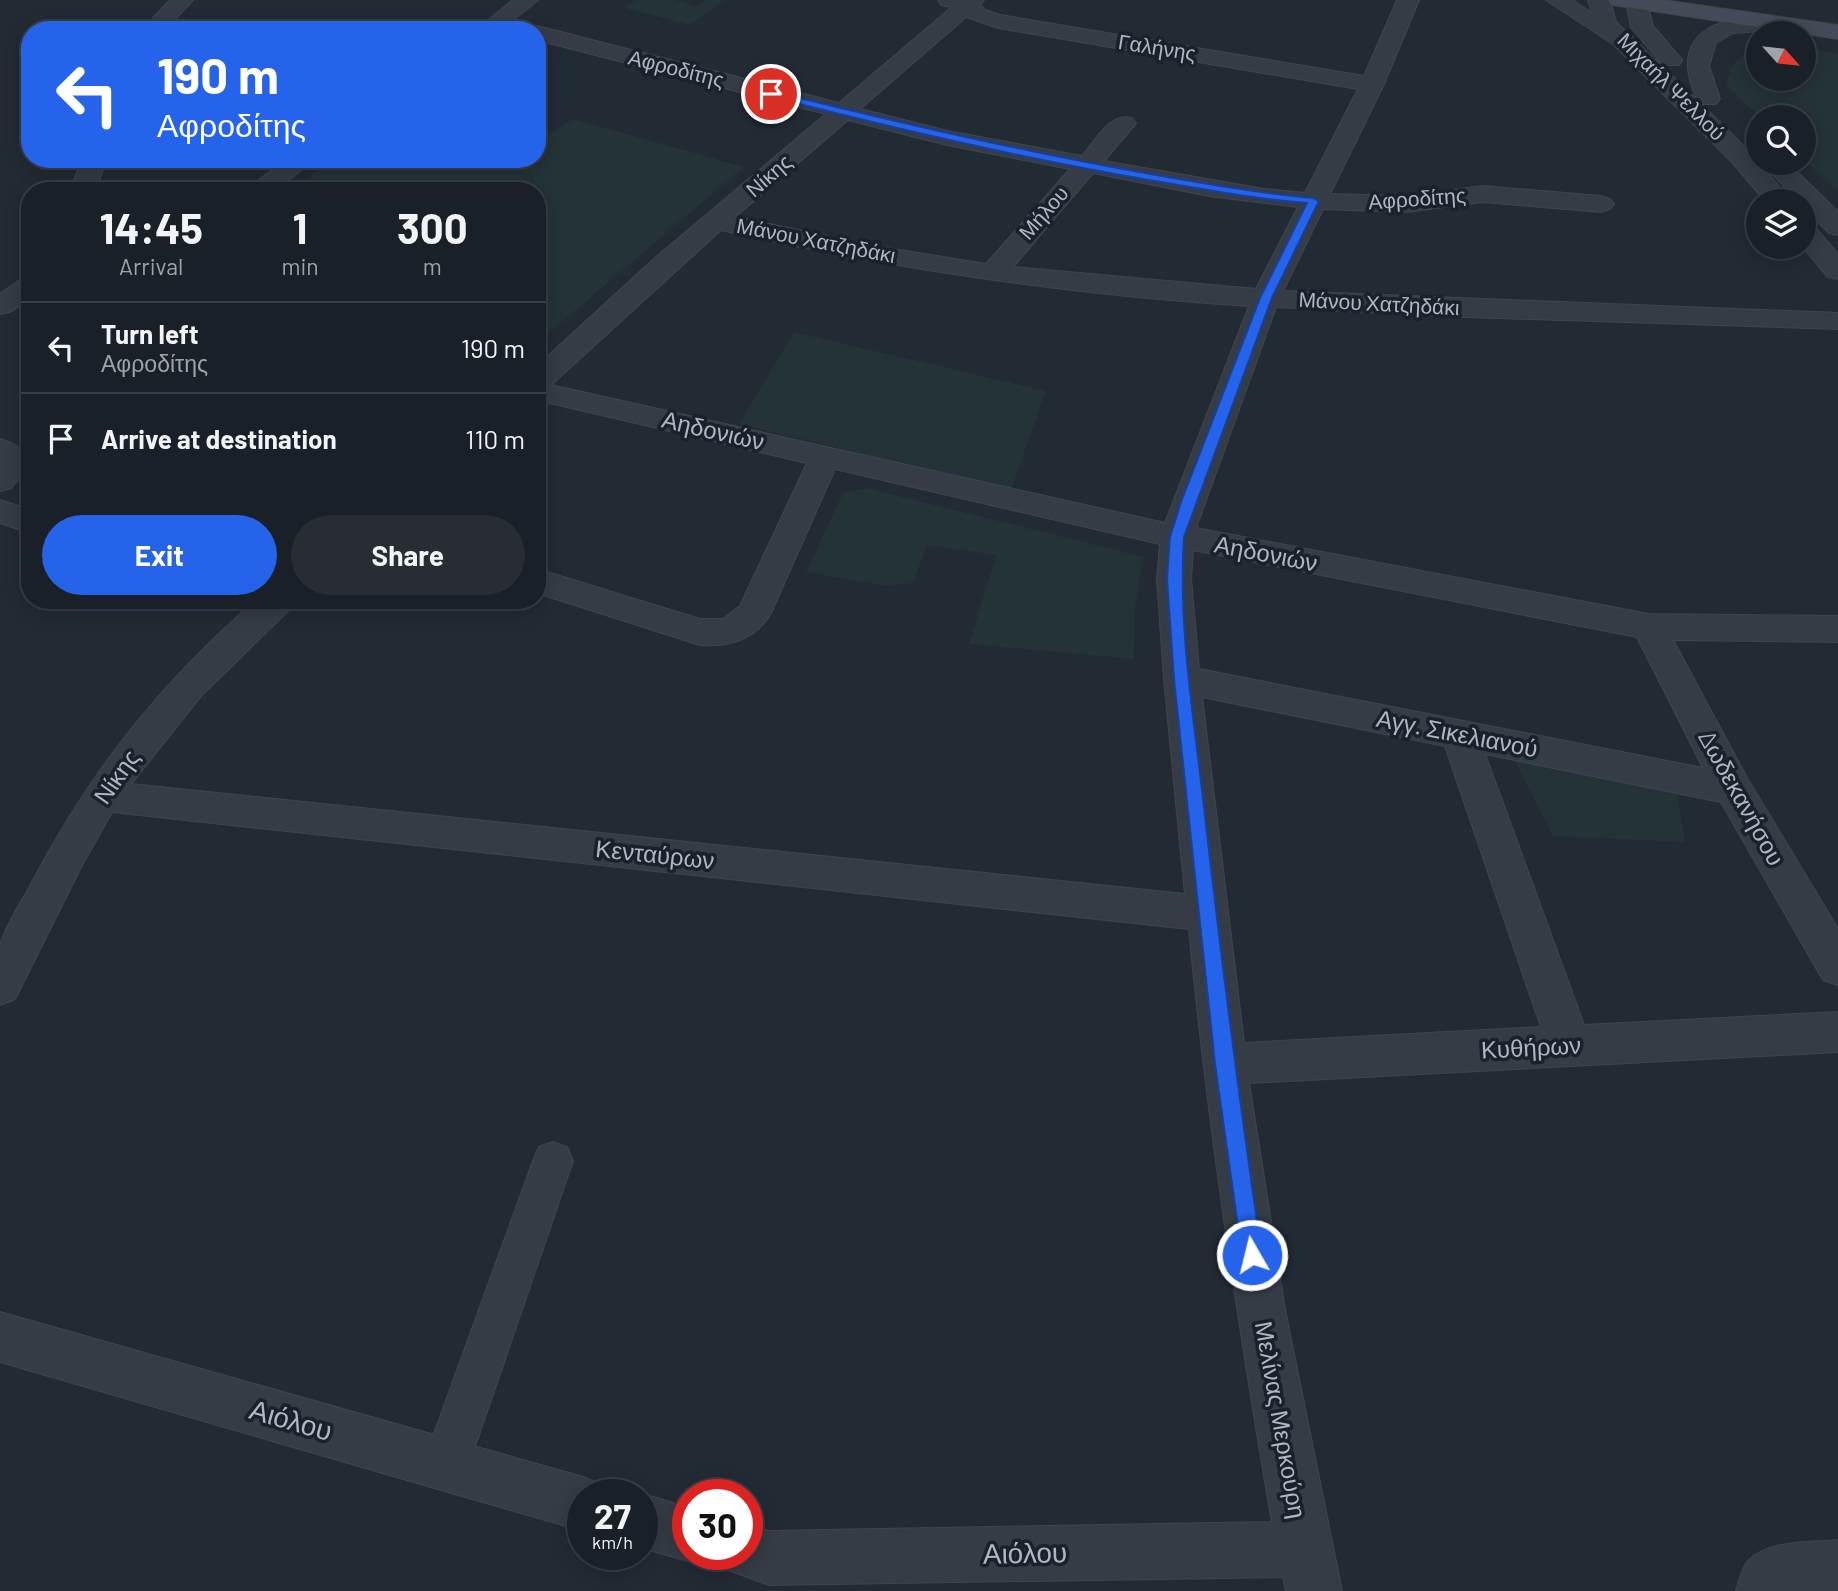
<!DOCTYPE html>
<meta charset="utf-8">
<style>
body{margin:0;font-family:Barlow,sans-serif;background:#272d33;color:#f1f3f6;height:100vh;display:flex;flex-direction:column;font-size:26px;white-space:nowrap}
*{box-sizing:border-box;margin:0}
p{font-size:23px;color:#9fa3a7}
.icon{flex:none;width:38px;height:38px;fill:none;stroke:currentColor;stroke-width:2;stroke-linecap:round;stroke-linejoin:round}
.map{position:relative;flex:1;overflow:hidden}
.side{position:absolute;left:21px;top:182px;width:525px;height:427px;display:flex;flex-direction:column;background:#1a2027;border-radius:28px;box-shadow:0 4px 18px #0003,0 0 0 2px #383e44}
.side>*{flex:none}
.top-card{position:absolute;left:21px;top:21px;width:525px;height:147px;border-radius:28px;box-shadow:0 4px 18px #0003,0 0 0 2px #383e44;background:#2563eb;color:#fff;overflow:hidden}
.needle{width:46px;rotate:117deg}
.buttons{position:absolute;left:1746px;top:21px;display:grid;gap:14px}
.buttons a{display:grid;place-items:center;width:70px;height:70px;border-radius:50%;background:#1a2027;box-shadow:0 4px 18px #0003,0 0 0 2px #383e44;font-size:35px}
.speed{position:absolute;left:567px;top:1479px;display:flex;gap:14px;font-size:35px;font-weight:700;text-align:center}
.speed>*{display:grid;place-content:center;width:91px;height:91px;border-radius:50%;background:#1a2027;box-shadow:0 4px 18px #0003,0 0 0 2px #383e44;line-height:1}
.speed small{font-size:18px;font-weight:400}
.speed .limit{border:10px solid #d22;background:#fff;color:#111}
.pin{position:absolute;display:grid;place-items:center;width:60px;height:60px;color:#fff;margin:-30px;border:4px solid #fff;border-radius:50%;box-shadow:0 2px 7px #0007}
.me{position:absolute;width:77px;margin:-38px;rotate:352deg;stroke-linejoin:round;filter:drop-shadow(0 0 5px #0008)}
.turn{display:flex;align-items:center;gap:24px;height:147px;padding:0 21px;font-size:32px}
.turn .icon{width:91px;height:91px;stroke-width:2.5}
.turn b{display:block;font-size:49px;line-height:60px}
.eta{display:flex;justify-content:space-evenly;align-items:center;height:119px;text-align:center}
.eta b{font-size:42px;font-weight:700;line-height:49px}
.action{display:flex;gap:14px;margin-top:auto;padding:14px 21px}
.action a{flex:1;height:80px;border-radius:42px;background:#2563eb;color:#fff;font-size:28px;font-weight:700;line-height:80px;text-align:center}
.action a+a{background:#272d33;color:#f1f3f6}
ul{padding:0;list-style:none}
li{display:flex;align-items:center;gap:21px;height:91px;padding:0 21px;border-top:2px solid #383e44}
li div{flex:1}
li b{display:block;font-size:26px}
li em{font-style:normal}
.map>svg:first-child{display:block}
.green{fill:#243336}
.lines{fill:none;stroke-linecap:round;stroke-linejoin:round}
.service-casing{stroke:#3e454f;stroke-width:2}
.minor-casing{stroke:#3e454f;stroke-width:2}
.tertiary-casing{stroke:#3e454f;stroke-width:2}
.secondary-casing{stroke:#3e454f;stroke-width:2}
.service{fill:#353c45;fill-rule:evenodd}
.minor{fill:#353c45;fill-rule:evenodd}
.tertiary{fill:#353c45;fill-rule:evenodd}
.secondary{fill:#434b58;fill-rule:evenodd}
.route{fill:#2563eb;stroke:#184099;stroke-width:2}
.labels{text-anchor:middle;stroke-width:7;stroke-linejoin:round;paint-order:stroke}
.far-street-label{font-size:21px;fill:#afb6c2;stroke:#1a212a}
.street-label{font-size:24px;fill:#afb6c2;stroke:#1a212a}
.near-street-label{font-size:28px;fill:#afb6c2;stroke:#1a212a}
</style>
<div class="map">
<svg width="1838" height="1591" viewBox="0 0 1838 1591">
<rect width="100%" height="100%" fill="#222a34"/>
<!-- green -->
<path class="green" d="M636,0H675L697,6L706,0H724L690,25L625,8Z
M1804,47L1838,54V192L1804,161V117H1759L1727,86C1728,65 1738,55 1759,49V79H1804Z
M573,119L744,167L537,343V191H289L336,159H537V143Z
M794,332L1046,391L1011,490L739,424Z
M866,488L1143,557L1135,608L1134,659L969,644L996,555L927,545L913,583L888,586L806,572L843,493Z
M1510,751L1676,786L1685,842L1553,836Z"/>
<g class="lines">
<defs>
<path id="service" d="M553,1142L567,1147L573,1161L469,1464L462,1480L446,1487L430,1480L423,1464L533,1161L539,1147Z"/>
<path id="minor" d="M170,0H193L165,30H142Z
M513,0H538L501,30H476Z
M938,0H984L980,5L985,10L1000,15L1364,76L1397,0H1419L1384,84L1330,194L1405,196L1483,186L1601,196L1610,199L1614,204L1610,209L1601,212L1483,202L1405,212L1323,209L1283,291L1838,313V329L1436,316L1276,307L1196,528L1649,614L1838,616V642L1673,640L1747,778L1838,929V985L1823,980L1721,802L1485,754L1584,1025L1838,1012V1052L1249,1083L1285,1310L1342,1591H1286L1283,1577L769,1585L728,1570L721,1554H747V1524L769,1531L1272,1522C1238,1325 1208,1128 1189,929L112,812L81,867L15,999L0,1005C0,986 0,964 0,946C3,929 23,900 31,884C91,770 159,685 256,600H295L290,609L202,695L131,784L1185,894L1164,679L1157,579L1160,544L835,469L771,613C756,639 729,647 700,645L537,593V569L700,619H723L740,606L807,463L537,400V366L655,258L826,114L537,40V30H528L537,26L839,103L952,7L941,5ZM966,17L998,28L1358,89L1305,193L1264,189L1104,161L1136,123L1132,118C1110,112 1095,141 1082,156L948,131L860,109ZM848,120L947,145L1070,169L986,264L875,246L735,217ZM1093,173L1209,196L1298,207L1256,289L1013,267ZM721,230C895,269 1071,295 1249,306L1165,523L551,385ZM1193,550L1637,637L1703,768L1199,669L1191,579ZM1202,697L1445,746L1541,1027L1244,1043Z
M82,159H106L96,191H70Z
M287,159H316L274,191H244Z
M30,278V299L10,312L0,314V294L20,280Z
M0,439C15,443 27,450 29,466L11,488L0,491Z
M0,500L30,510V533L0,523Z
M0,1312L583,1477L602,1485L606,1494H583V1531L0,1362Z
M641,1494H642L688,1507V1554H705L688,1561L642,1548Z
M1838,1540V1591H1736C1739,1582 1742,1567 1748,1561C1770,1539 1811,1543 1838,1540Z"/>
<path id="tertiary" d="M1546,0H1572L1592,13L1588,0H1610L1616,22L1698,101C1673,50 1696,21 1750,18C1763,17 1776,16 1789,19L1792,24L1789,29L1733,33L1716,43L1709,66L1720,99L1716,104H1701L1750,152L1791,201H1765L1732,162L1613,44Z
M1628,0H1646L1653,26L1682,60L1679,65H1663L1631,27L1626,3Z
M1762,163H1788L1838,212V235L1829,233L1804,208V201H1798Z
M1804,223L1813,225L1838,254V279L1828,277L1803,247Z"/>
<path id="secondary" d="M1608,0H1663L1838,25V39L1619,6L1611,5Z"/>
</defs>
<!-- service casing -->
<use href="#service" class="service-casing"/>
<!-- minor casing -->
<use href="#minor" class="minor-casing"/>
<!-- tertiary casing -->
<use href="#tertiary" class="tertiary-casing"/>
<!-- secondary casing -->
<use href="#secondary" class="secondary-casing"/>
<!-- service -->
<use href="#service" class="service"/>
<!-- minor -->
<use href="#minor" class="minor"/>
<!-- tertiary -->
<use href="#tertiary" class="tertiary"/>
<!-- secondary -->
<use href="#secondary" class="secondary"/>
</g>
<!-- route -->
<path class="route" d="M771,91C896,122 1019,151 1145,173C1201,183 1257,193 1313,198L1319,201L1272,298L1184,537C1178,627 1194,718 1204,807C1221,957 1240,1106 1262,1255L1259,1262L1252,1265L1245,1262L1242,1255L1215,1064L1174,679L1167,579L1170,537L1181,502L1260,298L1307,203C1252,199 1198,188 1143,179C1016,157 892,128 768,96L766,94Z"/>
<g class="labels">
<!-- far-street labels -->
<g class="far-street-label">
<text transform="translate(1157 48) rotate(9)" y="7">Γαλήνης</text>
<text transform="translate(676 69) rotate(14)" y="7">Αφροδίτης</text>
<text transform="translate(1671 87) rotate(45)" y="7">Μιχαήλ Ψελλού</text>
<text transform="translate(769 176) rotate(-41)" y="7">Νίκης</text>
<text transform="translate(1417 199) rotate(-4)" y="7">Αφροδίτης</text>
<text transform="translate(1044 213) rotate(-49)" y="7">Μήλου</text>
<text transform="translate(816 241) rotate(11)" y="7">Μάνου Χατζηδάκι</text>
<text transform="translate(1379 304) rotate(3)" y="7">Μάνου Χατζηδάκι</text>
</g>
<!-- street labels -->
<g class="street-label">
<text transform="translate(713 431) rotate(13)" y="8">Αηδονιών</text>
<text transform="translate(1266 554) rotate(11)" y="8">Αηδονιών</text>
<text transform="translate(1457 734) rotate(11)" y="8">Αγγ. Σικελιανού</text>
<text transform="translate(117 777) rotate(-55)" y="8">Νίκης</text>
<text transform="translate(1741 798) rotate(61)" y="8">Δωδεκανήσου</text>
<text transform="translate(655 855) rotate(6)" y="8">Κενταύρων</text>
<text transform="translate(1531 1048) rotate(-3)" y="8">Κυθήρων</text>
<text transform="translate(1280 1420) rotate(80)" y="8">Μελίνας Μερκούρη</text>
</g>
<!-- near-street labels -->
<g class="near-street-label">
<text transform="translate(291 1420) rotate(16)" y="10">Αιόλου</text>
<text transform="translate(1025 1553) rotate(-1)" y="10">Αιόλου</text>
</g>
</g>
</svg>
<div class="buttons">
<a><svg class="needle" viewBox="-14 -14 28 28"><path d="M0-13l5 13h-10z" fill="#e53935"/><path d="M0 13l5-13h-10z" fill="#9fa3a7"/></svg></a>
<a><svg class="icon" aria-label="search" viewBox="0 0 24 24"><circle cx="10" cy="10" r="6"/><path d="M15 15l6 6"/></svg></a>
<a><svg class="icon" aria-label="layers" viewBox="0 0 24 24"><path d="M12 4l9 5-9 5-9-5zM3 14l9 5 9-5"/></svg></a>
</div>
<div class="speed"><div>27<small>km/h</small></div><div class="limit">30</div></div>
<div class="pin" style="left:771px;top:94px;background:#d93025"><svg class="icon" aria-label="arrive" viewBox="0 0 24 24"><path d="M6 21V4h12l-3 4 3 4H6"/></svg></div>
<svg class="me" style="left:1252px;top:1255px" viewBox="-20 -20 40 40"><circle r="17" fill="#2563eb" stroke="#fff" stroke-width="3"/><path d="M0-11L8 9 0 5-8 9z" fill="#fff"/></svg>
<div class="top-card">
<div class="turn"><svg class="icon" aria-label="left" viewBox="0 0 24 24"><path d="M17 20v-9H6M10 6l-5 5 5 5"/></svg><div><b>190 m</b>Αφροδίτης</div></div>
</div>
<section class="side">
<div class="eta">
<div><b>14:45</b><p>Arrival</p></div>
<div><b>1</b><p>min</p></div>
<div><b>300</b><p>m</p></div>
</div>
<ul>
<li><svg class="icon" aria-label="left" viewBox="0 0 24 24"><path d="M17 20v-9H6M10 6l-5 5 5 5"/></svg><div><b>Turn left</b><p>Αφροδίτης</p></div><em>190 m</em></li>
<li><svg class="icon" aria-label="arrive" viewBox="0 0 24 24"><path d="M6 21V4h12l-3 4 3 4H6"/></svg><div><b>Arrive at destination</b></div><em>110 m</em></li>
</ul>
<div class="action"><a>Exit</a><a>Share</a></div>
</section>
</div>
